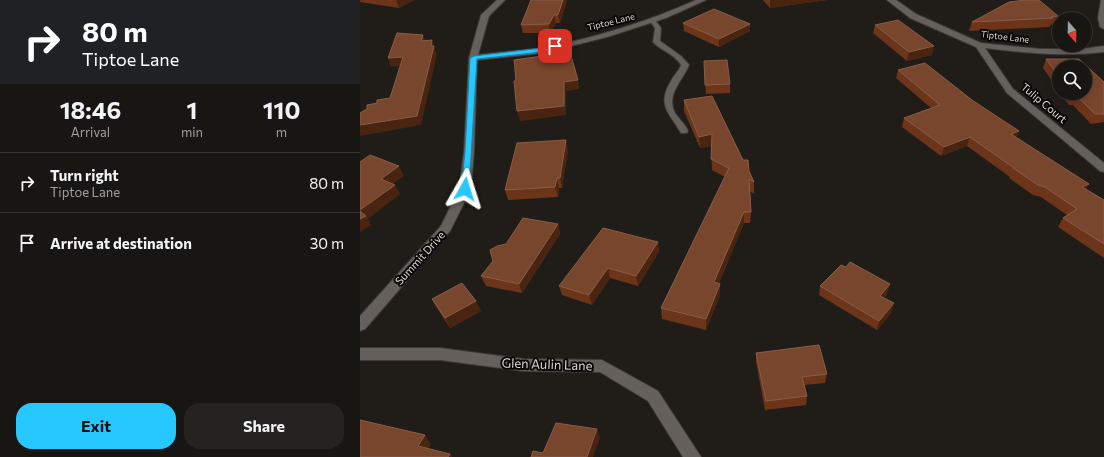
<!DOCTYPE html>
<style>
body{margin:0;font-family:Commissioner,sans-serif;background:#252320;color:#f1f3f6;height:100vh;display:flex;flex-direction:column;font-size:15px;white-space:nowrap}
*{box-sizing:border-box;margin:0}
p{font-size:13px;color:#9f9f9f}
.icon{flex:none;width:22px;height:22px;fill:none;stroke:currentColor;stroke-width:2;stroke-linecap:round;stroke-linejoin:round}
.map{position:relative;flex:1;overflow:hidden}
.drawer{display:flex;flex-direction:column;background:#181612;width:360px}
.drawer>*{flex:none}
.top-card{background:#202124;color:#fff;overflow:hidden}
.needle{width:26px;rotate:160deg}
.fabs{position:absolute;left:692px;top:12px;display:grid;gap:8px}
.fabs a{display:grid;place-items:center;width:40px;height:40px;border-radius:50%;background:#181612;box-shadow:0 2px 10px #0003,0 0 0 1px #363532;font-size:20px}
.pin{position:absolute;display:grid;place-items:center;width:34px;height:34px;color:#fff;margin:-17px;border-radius:8px;box-shadow:0 2px 6px #0006}
.me{position:absolute;width:44px;margin:-22px;rotate:6deg;stroke-linejoin:round;filter:drop-shadow(0 0 3px #0008)}
.turn{display:flex;align-items:center;gap:14px;height:84px;padding:0 16px;font-size:18px}
.turn .icon{width:52px;height:52px;stroke-width:2.5}
.turn b{display:block;font-size:28px;line-height:34px}
.eta{display:flex;justify-content:space-evenly;align-items:center;height:68px;text-align:center}
.eta b{font-size:24px;font-weight:700;line-height:28px}
.cta{display:flex;gap:8px;margin-top:auto;padding:8px 16px}
.cta a{flex:1;height:46px;border-radius:16px;background:#27c8ff;color:#111;font-size:16px;font-weight:700;line-height:46px;text-align:center}
.cta a+a{background:#252320;color:#f1f3f6}
ul{padding:0;list-style:none}
li{display:flex;align-items:center;gap:12px;height:60px;padding:0 16px;border-top:1px solid #363532}
li div{flex:1}
li b{display:block;font-size:15px}
li em{font-style:normal}
main{display:flex;flex:1;min-height:0}
.map>svg:first-child{display:block}
.lines{fill:none;stroke-linecap:round;stroke-linejoin:round}
.lane-casing{stroke:#3c3936;stroke-width:2}
.street-casing{stroke:#3c3936;stroke-width:2}
.lane{fill:#65605b;fill-rule:evenodd}
.street{fill:#65605b;fill-rule:evenodd}
.wall{fill:#6c3419}
.shaded-wall{fill:#492410}
.building{fill:#78462d;stroke:#885d48}
.route{fill:#27c8ff;stroke:#1982a6}
.labels{text-anchor:middle;stroke-width:4;stroke-linejoin:round;paint-order:stroke}
.far-street-label{font-size:9px;fill:#dbd8d5;stroke:#090706}
.street-label{font-size:11px;fill:#dbd8d5;stroke:#090706}
.near-street-label{font-size:13px;fill:#dbd8d5;stroke:#090706}
</style>
<main>
<section class="drawer">
<div class="top-card">
<div class="turn"><svg class="icon" aria-label="right" viewBox="0 0 24 24"><path d="M7 20v-9h11M14 6l5 5-5 5"/></svg><div><b>80 m</b>Tiptoe Lane</div></div>
</div>
<div class="eta">
<div><b>18:46</b><p>Arrival</p></div>
<div><b>1</b><p>min</p></div>
<div><b>110</b><p>m</p></div>
</div>
<ul>
<li><svg class="icon" aria-label="right" viewBox="0 0 24 24"><path d="M7 20v-9h11M14 6l5 5-5 5"/></svg><div><b>Turn right</b><p>Tiptoe Lane</p></div><em>80 m</em></li>
<li><svg class="icon" aria-label="arrive" viewBox="0 0 24 24"><path d="M6 21V4h12l-3 4 3 4H6"/></svg><div><b>Arrive at destination</b></div><em>30 m</em></li>
</ul>
<div class="cta"><a>Exit</a><a>Share</a></div>
</section>
<div class="map">
<svg width="744" height="457" viewBox="0 0 744 457">
<rect width="100%" height="100%" fill="#201d18"/>
<g class="lines">
<defs>
<path id="lane" d="M293,19L295,20L301,28L300,41L321,56L329,65C323,80 307,93 314,111C317,118 325,123 328,131L327,133H321C310,113 296,106 311,81C314,75 319,71 321,65C315,54 301,51 293,42L295,28L290,21Z"/>
<path id="street" d="M137,0H145L129,16L118,55C139,52 161,51 182,48C234,38 287,22 336,0H346L306,18L247,37L183,53L117,60L114,152L111,189L90,231L5,329L0,331V316L81,226L99,189L104,152L109,58L121,15Z
M527,0H536L556,14L621,43L680,49H721L744,46V52C704,57 665,53 625,48L653,89L744,163V172L740,171L647,93L616,47L550,18Z
M741,0H744V29L740,27L738,18Z
M0,348H80L164,359L242,360L298,391L341,457H323L288,401L240,372L164,371L80,360H0Z"/>
</defs>
<!-- lane casing -->
<use href="#lane" class="lane-casing"/>
<!-- street casing -->
<use href="#street" class="street-casing"/>
<!-- lane -->
<use href="#lane" class="lane"/>
<!-- street -->
<use href="#street" class="street"/>
</g>
<!-- wall -->
<path class="wall" d="M0,0H54L39,8L0,2Z
M171,0H207L200,23H196L190,33H163L161,25Z
M403,0H467L410,8Z
M698,16L694,24L690,25V27L609,31L612,22Z
M323,23L390,24V31L359,47L324,31Z
M515,25L572,55L547,61L513,33Z
M686,59L744,82V122L731,124L713,105H709L700,93H725L699,67V91L683,68Z
M344,70L370,84V93L346,94Z
M538,70L656,137L726,189L744,200V258L698,227L703,218L707,215L681,197L673,195L649,178L650,177L607,146L581,156L542,127L544,118L571,108L536,78Z
M324,100L389,171L394,182V194L390,191L391,212L390,223H384L359,283L360,284V295L346,330L302,319L301,308L365,177L352,170L351,146L340,148L324,111Z
M208,150L202,188H199L198,197L148,200L145,190Z
M198,224L200,234L162,293L126,286L121,276L146,244Z
M298,242L299,252L278,286L250,278L232,305L202,295L199,286Z
M460,286L527,294L524,298L531,313L517,330L459,295Z
M72,299L121,311L90,328L77,308Z
M396,353L467,374L465,383L444,385L447,396L446,405L405,410L396,362Z"/>
<!-- shaded-wall -->
<path class="shaded-wall" d="M36,0H54L39,8Z
M203,0H207L200,23L198,15Z
M410,0H467L410,8Z
M194,15L196,23L190,33L189,24Z
M390,24V31L359,47V39Z
M63,35L66,43L61,41Z
M72,40L77,54L61,125L0,136V125L57,116Z
M574,46L572,55L547,61L549,52Z
M43,57L46,65L31,67L28,58Z
M218,80L219,89L206,91V115L160,121L157,111L204,82Z
M659,131L655,140L651,134Z
M352,134V146L340,148L339,137Z
M610,137L607,146L581,156L584,147Z
M206,140L208,150L202,188L200,178Z
M39,166L44,176L26,189L21,179Z
M197,178L199,188L198,197L195,187Z
M729,184L724,194L722,187Z
M35,185L40,194L8,219L11,225L0,232V210Z
M384,212V223L354,294V282Z
M198,224L200,234L162,293L159,284Z
M298,242L299,252L278,286L276,276Z
M248,268L250,278L232,305L229,295Z
M360,284V295L346,330V319Z
M530,284L527,294L518,305L520,296Z
M116,301L121,311L90,328L85,318Z
M534,303L531,313L517,330L519,321Z
M237,429L240,438L233,457H227Z
M65,435L71,444L65,455L58,446Z
M90,454L92,457H88Z"/>
<!-- building -->
<path class="building" d="M171,0H203L198,15H194L189,24L161,25Z
M666,0H679L698,16L691,17L693,18L612,22L649,2Z
M354,9L390,24L359,39L323,23Z
M538,20L574,46L549,52L515,25Z
M37,33L63,35L61,41L72,40L71,46H74L57,116L0,125V113L7,109V105L17,103V100L30,98L43,57L28,58Z
M210,52L218,80L204,82V106L157,111L154,81L156,80L154,60Z
M686,59H719L744,82V114H735L717,96H713L711,93H725V67H699V77Z
M367,60L370,84L345,85L344,61Z
M565,63L612,100L659,131L651,134L729,184L722,187L744,200V244L703,218L717,209L685,187L678,185L653,168H654L610,137L584,147L544,118L580,105L538,70Z
M352,96L383,160H388L389,171L394,182L389,179L391,212H384L354,282L360,284L346,319L301,308L369,168L351,159L352,134L339,137L324,100Z
M206,140L200,178H197L195,187L145,190L157,143Z
M10,155L39,166L21,179L35,185L0,210V162Z
M0,211L6,216L0,219Z
M163,218L198,224L159,284L121,276L133,261L130,250L137,246L146,244Z
M243,228L298,242L276,276L248,268L229,295L199,286Z
M490,262L530,284L520,296L534,303L519,321L460,286L481,265L486,267Z
M102,283L116,301L85,318L72,299Z
M459,345L467,374L442,377L447,396L406,401L396,353Z
M0,420L65,435L58,446L90,454L88,457H0Z
M196,423L237,429L227,457H171L173,451L183,453Z"/>
<!-- route -->
<path class="route" d="M195,45H198V48L182,52L117,59L109,189L108,191H102L101,189L105,152L110,58L114,56L182,48Z"/>
<g class="labels">
<!-- far-street labels -->
<g class="far-street-label">
<text transform="translate(251 22) rotate(-14)" y="3">Tiptoe Lane</text>
<text transform="translate(645 37) rotate(7)" y="3">Tiptoe Lane</text>
</g>
<!-- street labels -->
<g class="street-label">
<text transform="translate(684 103) rotate(40)" y="4">Tulip Court</text>
<text transform="translate(60 258) rotate(-48)" y="4">Summit Drive</text>
</g>
<!-- near-street labels -->
<g class="near-street-label">
<text transform="translate(187 364) rotate(2)" y="5">Glen Aulin Lane</text>
</g>
</g>
</svg>
<div class="fabs">
<a><svg class="needle" viewBox="-14 -14 28 28"><path d="M0-13l5 13h-10z" fill="#e53935"/><path d="M0 13l5-13h-10z" fill="#9f9f9f"/></svg></a>
<a><svg class="icon" aria-label="search" viewBox="0 0 24 24"><circle cx="10" cy="10" r="6"/><path d="M15 15l6 6"/></svg></a>
</div>
<div class="pin" style="left:195px;top:46px;background:#d93025"><svg class="icon" aria-label="arrive" viewBox="0 0 24 24"><path d="M6 21V4h12l-3 4 3 4H6"/></svg></div>
<svg class="me" style="left:105px;top:189px" viewBox="-20 -20 40 40"><path d="M0-17L14 15 0 8-14 15z" fill="#27c8ff" stroke="#fff" stroke-width="4"/></svg>
</div>
</main>
